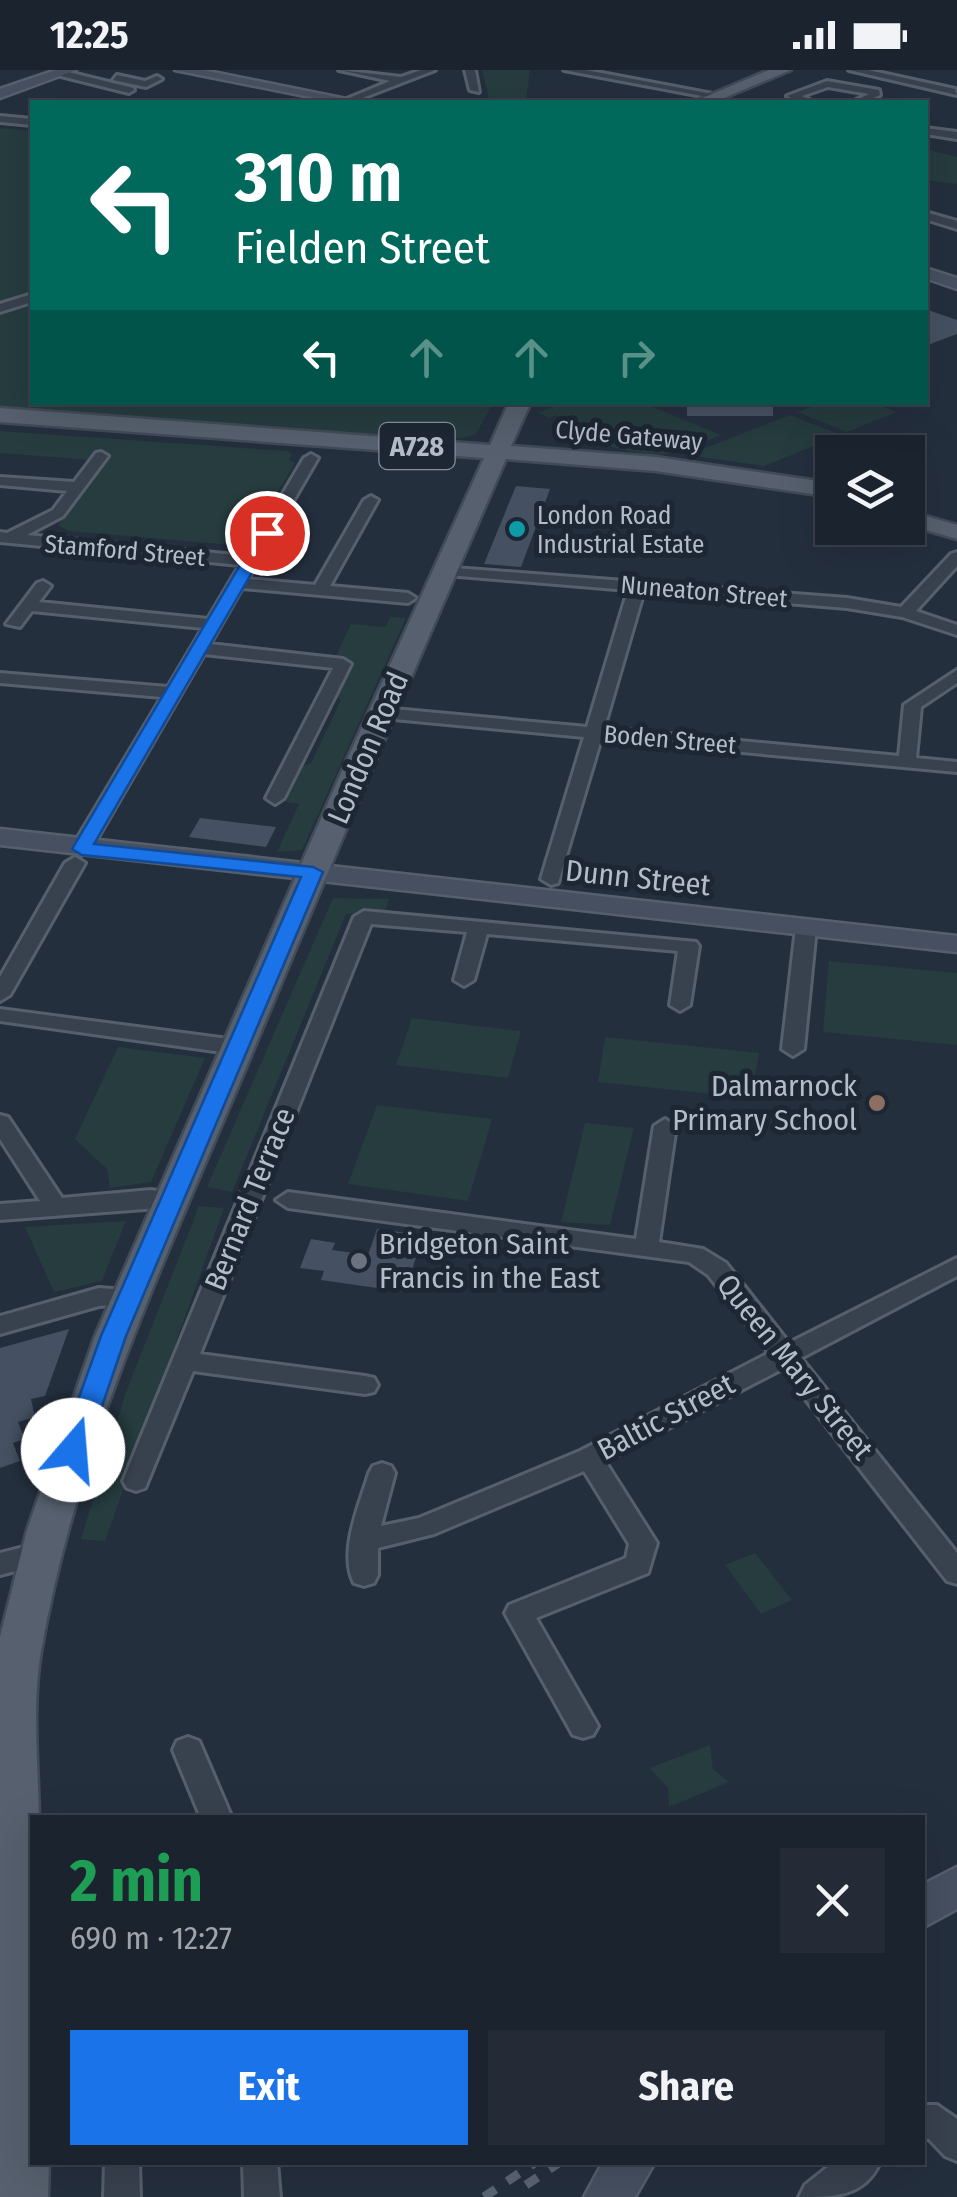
<!DOCTYPE html>
<meta charset="utf-8">
<style>
body{margin:0;font-family:"Fira Sans Condensed",sans-serif;background:#242b36;color:#f1f3f6;height:100vh;display:flex;flex-direction:column;font-size:38px;white-space:nowrap}
*{box-sizing:border-box;margin:0}
p{font-size:32px;color:#a0a4aa}
.icon{flex:none;width:55px;height:55px;fill:none;stroke:currentColor;stroke-width:2;stroke-linecap:round;stroke-linejoin:round}
.map{position:relative;flex:1;overflow:hidden}
.sheet{position:absolute;left:30px;top:1745px;width:895px;height:350px;display:flex;flex-direction:column;background:#1b232e;border-radius:0px;box-shadow:0 10px 40px #0002,0 0 0 2px #39404a}
.sheet>*{flex:none}
.guide{position:absolute;left:30px;top:30px;width:898px;height:305px;border-radius:0px;box-shadow:0 10px 40px #0002,0 0 0 2px #39404a;background:#00695c;color:#fff;overflow:hidden}
.controls{position:absolute;left:815px;top:365px;display:grid;gap:20px}
.controls a{display:grid;place-items:center;width:110px;height:110px;border-radius:0px;background:#1b232e;box-shadow:0 10px 40px #0002,0 0 0 2px #39404a;font-size:50px}
.pin{position:absolute;display:grid;place-items:center;width:85px;height:85px;color:#fff;margin:-42px;border:5px solid #fff;border-radius:50%;box-shadow:0 2px 10px #0007}
.me{position:absolute;width:110px;margin:-55px;rotate:18deg;stroke-linejoin:round;filter:drop-shadow(0 0 8px #0008)}
.turn{display:flex;align-items:center;gap:35px;height:210px;padding:0 40px;font-size:45px}
.turn .icon{width:130px;height:130px;stroke-width:2.5}
.turn b{display:block;font-size:70px;line-height:85px}
.lanes{display:flex;align-items:center;height:95px;padding:0 40px;background:#0003;justify-content:center;gap:50px;direction:ltr}
.lanes .off{opacity:.35}
.round{display:grid;place-items:center;flex:none;width:105px;height:105px;border-radius:0px;background:#242b36}
.overview{display:flex;align-items:center;justify-content:space-between;height:170px;padding:0 40px}
h1{font-size:60px;font-weight:700;line-height:75px;color:#1e9e55}
.primary-button{display:flex;gap:20px;margin-top:auto;padding:20px 40px}
.primary-button a{flex:1;height:115px;border-radius:0px;background:#1a73e8;color:#fff;font-size:40px;font-weight:700;line-height:115px;text-align:center}
.primary-button a+a{background:#242b36;color:#f1f3f6}
.status{display:flex;justify-content:space-between;align-items:center;height:70px;padding:0 50px;background:#1b232e;direction:ltr}
.status svg{height:28px;fill:currentColor}
.map>svg:first-child{display:block}
.green{fill:#263c3f}
.building{fill:#455162}
.lines{fill:none;stroke-linecap:round;stroke-linejoin:round}
.street-casing{stroke:#565f6c;stroke-width:6}
.secondary-casing{stroke:#565f6c;stroke-width:5}
.primary-casing{stroke:#414a57;stroke-width:5}
.street{fill:#38414e;fill-rule:evenodd}
.secondary{fill:#465061;fill-rule:evenodd}
.primary{fill:#56606e;fill-rule:evenodd}
.rail{stroke:#5a6575;stroke-width:9;stroke-dasharray:14 14;stroke-linecap:butt}
.route{fill:#1a73e8;stroke:#114b97;stroke-width:2.5}
.culture-dot{fill:#0f9aa8;stroke:#1d2633;stroke-width:4}
.education-dot{fill:#8d6e63;stroke:#1d2633;stroke-width:4}
.worship-dot{fill:#6b7280;stroke:#1d2633;stroke-width:4}
.labels{text-anchor:middle;stroke-width:10;stroke-linejoin:round;paint-order:stroke}
.far-street-label{font-size:25px;fill:#b4bcc9;stroke:#1d2633}
.far-poi-label{font-size:25px;fill:#b4bcc9;stroke:#1d2633;text-anchor:start}
.shield{fill:#1d2633;stroke:#878f9c;stroke-width:2.5}
.shield-label{font-size:28px;font-weight:bold;fill:#b4bcc9}
.street-label{font-size:30px;fill:#b4bcc9;stroke:#1d2633}
.poi-label{font-size:30px;fill:#b4bcc9;stroke:#1d2633;text-anchor:end}
</style>
<div class="status"><b>12:25</b><svg viewBox="0 0 49 12"><path d="M0 12V9h3v3zM5 12V6h3v6zM10 12V3h3v9zM15 12V0h3v12zM26 1h20v11H26zM47 4h2v5h-2z"/></svg></div>
<div class="map">
<svg width="957" height="2127" viewBox="0 0 957 2127">
<rect width="100%" height="100%" fill="#242f3e"/>
<!-- green -->
<path class="green" d="M482,0H530L526,32H490Z
M0,58L32,61V332L493,333L476,364L463,368L362,366L0,338Z
M925,79L957,87V114L925,110Z
M551,333H643L721,365C706,371 692,378 677,382C641,392 583,368 557,356L563,353L556,345L549,348L538,343L552,337Z
M872,333L897,342L847,362L797,342L822,333Z
M790,345L841,365L764,396L687,385Z
M0,361L288,381L292,384L289,390L295,393L245,476L68,461L58,455L111,386L96,385L92,390L0,383Z
M390,547L406,548L302,780L277,782L299,734L286,732L303,696L311,693L341,630L337,626L351,596L336,586L351,554L386,557Z
M333,828L389,829L385,842L346,844L232,1122L207,1117Z
M829,891L957,903V975L823,962Z
M412,948L521,961L508,1008L396,995Z
M605,967L759,983L751,1028L598,1012Z
M118,977L205,988L151,1112L110,1118L107,1099L75,1069Z
M377,1035L492,1049L468,1131L348,1114Z
M585,1053L634,1058L610,1155L561,1152Z
M199,1136L224,1138L105,1471L81,1469L126,1322Z
M126,1151L102,1211L54,1222L25,1157Z
M755,1483L792,1530L761,1544L725,1495Z
M710,1675L713,1699L729,1712L669,1737L668,1718L650,1698Z"/>
<!-- building -->
<path class="building" d="M925,239L957,250V264L925,276Z
M687,332H773V346H687Z
M516,416L550,419L521,497L484,494Z
M200,748L276,757L266,777L189,767Z
M377,1159L423,1165L405,1222L321,1210L324,1201L300,1198L311,1169L335,1173L332,1180L368,1185Z
M69,1259L45,1326L31,1329L35,1347L18,1352L25,1369L13,1373L20,1391L0,1398V1278Z"/>
<g class="lines">
<defs>
<path id="street" d="M60,0L133,18L134,20L129,23L57,5Z
M339,0L401,7L421,0H435L352,32L342,31L390,11Z
M465,0H475L479,22L470,20Z
M564,0H586L723,26L718,29Z
M849,0H868L955,19L957,25Z
M117,5L145,11L157,6L162,9L146,17L113,10Z
M827,11L879,20L880,25L865,32H852L869,24L828,17L802,26L813,32H800L787,26Z
M0,46L32,49V55L0,52Z
M925,58L957,62V69L925,64Z
M925,142L957,151V159L925,149Z
M32,224V232L0,242V234Z
M101,382L108,386L63,446L27,465L246,486L304,388L311,384L318,388L248,509L315,515L364,430L371,426L378,430L330,516L408,523L416,528L408,533L242,518L210,574L343,589L351,594L284,728L275,734L266,728L333,598L204,584L91,779L81,785L71,779L162,627L0,613V603L168,617L203,558L32,541L20,557L6,554L37,513L43,511L51,516L39,532L208,549L240,495L0,472V462L7,463L53,440L67,421L0,415V407L74,412L96,383Z
M957,482V496L916,541L957,555V565L902,547L847,538L644,521L604,658L899,686L904,635L957,600V613L921,637L916,688L957,692V702L601,669L558,813L551,815L541,809L584,667L383,648L374,643L383,638L587,657L628,520L447,505L439,500L441,497L847,528L901,537L951,484Z
M75,787L85,793L10,925L0,931V907L65,793Z
M364,841L696,872L699,876L690,935L680,941L670,935L678,881L487,864L474,910L464,916L454,910L467,862L371,854L200,1284L365,1306L374,1308L378,1315L374,1322L365,1324L193,1301L145,1418L136,1421L127,1418L123,1411L354,847Z
M806,852L816,858L804,979L793,986L782,979L796,858Z
M0,939L236,970L247,977L236,984L0,951Z
M0,1045L8,1047L62,1128L151,1120L179,1124L183,1129L171,1137L0,1150V1134L40,1131L0,1069Z
M665,1049L676,1056L659,1172L703,1179L726,1193L789,1273L957,1188V1206L801,1288L957,1483V1514L947,1511L782,1299L605,1391L657,1473L648,1503L536,1548L598,1656L593,1665L583,1668L573,1665L505,1543L509,1535L626,1488L629,1474L584,1401L434,1464L378,1478V1505L374,1513L364,1516L354,1513C338,1482 360,1434 369,1403L373,1396L382,1393L391,1396L395,1403L381,1456L419,1448L580,1381L769,1283L708,1205L689,1192L288,1138L276,1130L288,1122L636,1169L654,1056Z
M99,1218L139,1221L142,1227L139,1233L99,1236L0,1264V1246Z
M44,1472L54,1475L58,1483L54,1491L0,1505V1483Z
M188,1667L199,1671L232,1748H201L173,1680L177,1671Z
M922,2035H937L957,2049V2091L945,2086L929,2069H922Z
M105,2092H139L140,2127H104Z
M243,2092H277L280,2127H244Z
M834,2092H880C865,2127 833,2127 799,2127L805,2115Z"/>
<path id="secondary" d="M56,0H76L0,28V19Z
M175,0H203L361,32H335Z
M925,198L957,208V219L925,208Z
M0,759L957,866V882L0,775Z
M957,1797V1839L922,1858V1815Z
M603,2092H655L635,2127H584Z"/>
<path id="primary" d="M769,0H791L714,32H693Z
M509,332H531L511,376L656,387L832,413V427L656,401L506,389C418,590 332,791 248,993C168,1183 76,1377 41,1582C32,1635 38,1693 39,1748H32V2092H49L48,2127H0V1567L27,1460L95,1266L344,696L484,388L0,352V338L490,375Z
M908,441L957,455V469L908,455Z"/>
</defs>
<!-- street casing -->
<use href="#street" class="street-casing"/>
<!-- secondary casing -->
<use href="#secondary" class="secondary-casing"/>
<!-- primary casing -->
<use href="#primary" class="primary-casing"/>
<!-- street -->
<use href="#street" class="street"/>
<!-- secondary -->
<use href="#secondary" class="secondary"/>
<!-- primary -->
<use href="#primary" class="primary"/>
<!-- rail -->
<path class="rail" d="M526,2115L560,2092
M484,2127L536,2092"/>
</g>
<!-- route -->
<path class="route" d="M267,459L275,463L94,774L313,797L323,802L126,1266L87,1380L83,1387H64L60,1380L101,1266L301,807L82,785L72,779L259,463Z"/>
<!-- markers -->
<circle class="culture-dot" cx="517" cy="459" r="10"/>
<circle class="education-dot" cx="877" cy="1033" r="10"/>
<circle class="worship-dot" cx="359" cy="1191" r="10"/>
<g class="labels">
<!-- far-street labels -->
<g class="far-street-label">
<text transform="translate(629 365) rotate(5)" y="9">Clyde Gateway</text>
<text transform="translate(125 480) rotate(5)" y="9">Stamford Street</text>
<text transform="translate(704 521) rotate(5)" y="9">Nuneaton Street</text>
<text transform="translate(670 669) rotate(5)" y="9">Boden Street</text>
</g>
<!-- far-poi labels -->
<g class="far-poi-label">
<text x="537" y="454">London Road<tspan x="537" dy="29">Industrial Estate</tspan></text>
</g>
<!-- shield labels -->
<rect class="shield" x="379.5" y="353" width="75" height="46" rx="8"/>
<g class="shield-label">
<text x="417" y="386">A728</text>
</g>
<!-- street labels -->
<g class="street-label">
<text transform="translate(368 678) rotate(-67)" y="10">London Road</text>
<text transform="translate(638 808) rotate(6)" y="10">Dunn Street</text>
<text transform="translate(250 1129) rotate(-68)" y="10">Bernard Terrace</text>
<text transform="translate(795 1297) rotate(51)" y="10">Queen Mary Street</text>
<text transform="translate(666 1347) rotate(-28)" y="10">Baltic Street</text>
</g>
<!-- poi labels -->
<g class="poi-label">
<text x="857" y="1026">Dalmarnock<tspan x="857" dy="34">Primary School</tspan></text>
<text x="379" y="1184" text-anchor="start">Bridgeton Saint<tspan x="379" dy="34">Francis in the East</tspan></text>
</g>
</g>
</svg>
<div class="controls">
<a><svg class="icon" aria-label="layers" viewBox="0 0 24 24"><path d="M12 4l9 5-9 5-9-5zM3 14l9 5 9-5"/></svg></a>
</div>
<div class="pin" style="left:267px;top:463px;background:#d93025"><svg class="icon" aria-label="arrive" viewBox="0 0 24 24"><path d="M6 21V4h12l-3 4 3 4H6"/></svg></div>
<svg class="me" style="left:73px;top:1380px" viewBox="-20 -20 40 40"><circle r="19" fill="#fff"/><path d="M0-13L10 11 0 6-10 11z" fill="#1a73e8"/></svg>
<div class="guide">
<div class="turn"><svg class="icon" aria-label="left" viewBox="0 0 24 24"><path d="M17 20v-9H6M10 6l-5 5 5 5"/></svg><div><b>310 m</b>Fielden Street</div></div>
<div class="lanes"><svg class="icon" aria-label="left" viewBox="0 0 24 24"><path d="M17 20v-9H6M10 6l-5 5 5 5"/></svg><svg class="icon off" aria-label="ahead" viewBox="0 0 24 24"><path d="M12 20V5M6 11l6-6 6 6"/></svg><svg class="icon off" aria-label="ahead" viewBox="0 0 24 24"><path d="M12 20V5M6 11l6-6 6 6"/></svg><svg class="icon off" aria-label="right" viewBox="0 0 24 24"><path d="M7 20v-9h11M14 6l5 5-5 5"/></svg></div>
</div>
<section class="sheet">
<div class="overview"><div><h1>2 min</h1><p>690 m · 12:27</p></div><a class="round"><svg class="icon" aria-label="close" viewBox="0 0 24 24"><path d="M6 6l12 12M18 6L6 18"/></svg></a></div>
<div class="primary-button"><a>Exit</a><a>Share</a></div>
</section>
</div>
